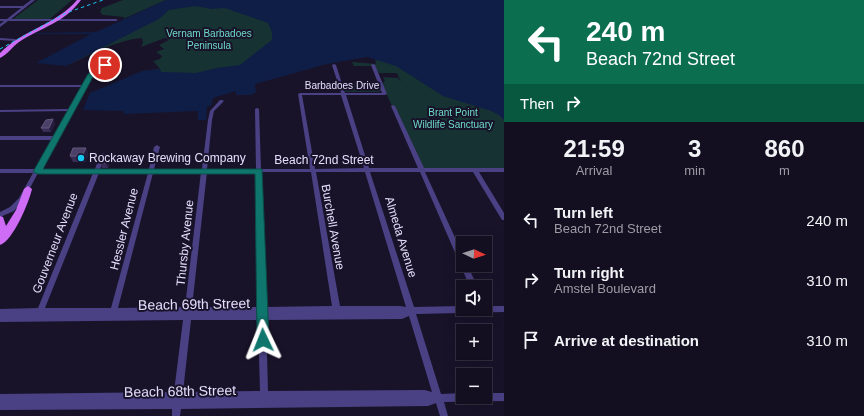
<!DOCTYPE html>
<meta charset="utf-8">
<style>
body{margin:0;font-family:Helvetica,sans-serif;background:#201c2d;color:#f1f3f6;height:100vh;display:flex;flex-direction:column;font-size:15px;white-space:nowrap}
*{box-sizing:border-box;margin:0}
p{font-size:13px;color:#9d9ca5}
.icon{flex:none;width:22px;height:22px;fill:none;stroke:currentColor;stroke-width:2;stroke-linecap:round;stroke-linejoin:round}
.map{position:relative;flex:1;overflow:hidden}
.drawer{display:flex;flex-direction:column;background:#130e20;width:360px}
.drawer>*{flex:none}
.hud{background:#0b6e4f;color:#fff;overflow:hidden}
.needle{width:26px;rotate:94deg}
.controls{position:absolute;left:456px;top:236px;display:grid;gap:8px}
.controls a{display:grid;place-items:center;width:36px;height:36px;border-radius:0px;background:#130e20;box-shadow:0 4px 16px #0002,0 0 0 1px #322e3e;font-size:20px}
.pin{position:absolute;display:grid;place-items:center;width:34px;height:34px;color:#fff;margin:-17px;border:2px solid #fff;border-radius:50%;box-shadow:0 1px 4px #0007}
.me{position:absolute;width:44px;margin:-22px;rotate:358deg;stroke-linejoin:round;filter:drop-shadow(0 0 3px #0008)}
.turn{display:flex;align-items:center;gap:14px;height:84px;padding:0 16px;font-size:18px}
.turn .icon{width:52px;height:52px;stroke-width:2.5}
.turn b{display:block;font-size:28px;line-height:34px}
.then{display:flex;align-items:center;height:38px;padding:0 16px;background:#0003;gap:8px;font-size:15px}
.eta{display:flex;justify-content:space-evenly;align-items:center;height:68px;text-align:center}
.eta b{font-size:24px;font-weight:700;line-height:28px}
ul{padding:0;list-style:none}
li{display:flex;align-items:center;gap:12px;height:60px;padding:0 16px}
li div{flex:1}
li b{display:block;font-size:15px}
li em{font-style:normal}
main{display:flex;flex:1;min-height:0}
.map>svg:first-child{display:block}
.green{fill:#163233}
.water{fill:#0f1e46}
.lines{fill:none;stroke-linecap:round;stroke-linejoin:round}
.minor{fill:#4a4185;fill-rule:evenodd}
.primary{fill:#ce6cf5;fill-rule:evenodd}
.rail{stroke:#17c7f0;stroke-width:1;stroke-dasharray:3.5 3;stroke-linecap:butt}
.wall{fill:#392d56}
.shaded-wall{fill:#241b3d}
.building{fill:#4b4068;stroke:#63597f}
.route{fill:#0f766e;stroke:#0a4d48}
.poi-dot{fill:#17c7f0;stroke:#19132a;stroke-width:1.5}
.labels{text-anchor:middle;stroke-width:4;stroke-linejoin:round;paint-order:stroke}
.far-park-label{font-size:10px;fill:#6ddac8;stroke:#19132a}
.far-street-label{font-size:10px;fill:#e4defd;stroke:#19132a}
.poi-label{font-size:12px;fill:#e4defd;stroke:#19132a;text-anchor:start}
.street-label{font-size:12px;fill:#e4defd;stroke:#19132a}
.near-street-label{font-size:14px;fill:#e4defd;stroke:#19132a}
</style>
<main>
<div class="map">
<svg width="504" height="416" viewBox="0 0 504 416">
<rect width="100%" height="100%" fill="#19132a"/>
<!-- green -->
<path class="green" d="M38,0H72L50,19H13Z
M123,0H166L123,19L124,17L103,15L100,12L102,8Z
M184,5L221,6L254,15L270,22L274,32V41L250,63L205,74L161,73L160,70L142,71L160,69L153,61L160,59L162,56L156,52L164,49L159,45L169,40L165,38L141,47L143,43L142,38C116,40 90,55 66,66L166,10Z
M375,59L504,86V170H421L382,84L385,81L383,77L398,78L401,82L397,73H379L374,66H354L352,62L376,64Z
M342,83L377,84L381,90L379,92H345Z"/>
<!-- water -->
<path class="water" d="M166,0H504V120L499,115L491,111L443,96L396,66L367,57L327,64L255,84L256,93H253L252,95H236V91L213,98L211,106H207L206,120H198V111L123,114L124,111L83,110L90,93L142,71L160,69L161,72L196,73L217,68L240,65L272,40V32L268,23L225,8L212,9L195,6L169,10L159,19L66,66L36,63L91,34H35L36,33L96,32Z"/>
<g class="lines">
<!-- minor -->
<path class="minor" d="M31,0H35L11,19H52V21H8L0,27V24L4,21H0V19H7L21,8H0V6H23Z
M55,19H116L118,20L116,21H54V19Z
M0,38L15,39L17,40L15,41L0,40Z
M104,64L107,65L93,75L40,169H95L100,155L103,153L106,155L100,169H149L154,147L157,145L160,147L154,169H202L208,120L210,111L220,100H222L224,101L214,111L212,120L207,169H256L255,109L257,108L259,109L261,169H310L298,94L300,93H341L332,65L334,64L336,65L345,93H382L371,65L373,64L375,65L387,94L385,95H346L369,168H418L391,106L393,105L395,106L424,168H504V172H479L504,213V220H502L473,172H425L463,255V265H467L478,287H470L420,172H370L414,307L463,306V309H485V306H504V312L416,314L441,394L463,393V397H485V393H504V401L444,402L448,416H440L436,403L428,406L181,409L180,416H172V409L0,410V394L174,392L183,320L0,322V309L38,308L93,173H38L23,201L14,211L0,217V212L10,207L19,198L33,173H0V169H35L52,140H0V136H54L68,111L0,112V110L69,109L81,87H0V85H83L90,73ZM302,95H341L364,168L315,169ZM201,172L185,307L118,308L153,173ZM207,172H256L258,307H192ZM261,172H311L332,306L265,307ZM316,172H365L406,307L400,306H340ZM99,173H148L111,308H45ZM409,316L432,392L425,390L268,391L266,320L402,319ZM191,320H258L260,391L183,392Z"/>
<!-- primary -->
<path class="primary" d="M77,0H81C64,23 42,27 19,42C13,46 7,55 0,58V53C22,30 56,25 77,0Z
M28,186L32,189C29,202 13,241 0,245V216L3,217L6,226L16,210L24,189Z"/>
<!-- rail -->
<path class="rail" d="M0,49L66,13L103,0"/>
</g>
<!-- wall -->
<path class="wall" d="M53,119L55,124L51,132H43L41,128Z
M89,154L85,162H73L70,156Z
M110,161L108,168H102L101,163Z"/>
<!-- shaded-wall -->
<path class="shaded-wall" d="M53,119L55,124L51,132L49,128Z
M86,148L89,154L85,162L82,156Z
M108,157L110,161L108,168L106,163Z"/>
<!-- building -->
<path class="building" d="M53,119L49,128H41L46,120Z
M73,148H86L82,156H70Z
M103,157H108L106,163H101Z"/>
<!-- route -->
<path class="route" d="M102,64L108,65L94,75L43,169H262L269,340L267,344L263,346L259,344L257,340L255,174H38L33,172L88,74Z"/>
<!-- markers -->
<circle class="poi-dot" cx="81" cy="158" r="4"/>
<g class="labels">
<!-- far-park labels -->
<g class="far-park-label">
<text x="209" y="37">Vernam Barbadoes<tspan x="209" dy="12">Peninsula</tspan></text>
<text x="453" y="116">Brant Point<tspan x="453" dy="12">Wildlife Sanctuary</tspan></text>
</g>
<!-- far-street labels -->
<g class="far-street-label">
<text x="342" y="89">Barbadoes Drive</text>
</g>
<!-- poi labels -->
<g class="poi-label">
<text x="89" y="162">Rockaway Brewing Company</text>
</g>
<!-- street labels -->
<g class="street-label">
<text x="324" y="164">Beach 72nd Street</text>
<text transform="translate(333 227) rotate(80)" y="4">Burchell Avenue</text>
<text transform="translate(124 229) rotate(-76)" y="4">Hessler Avenue</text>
<text transform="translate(401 237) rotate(73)" y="4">Almeda Avenue</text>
<text transform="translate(55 243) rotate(-69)" y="4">Gouverneur Avenue</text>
<text transform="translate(185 243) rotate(-84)" y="4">Thursby Avenue</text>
</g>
<!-- near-street labels -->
<g class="near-street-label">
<text transform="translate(194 304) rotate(-1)" y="5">Beach 69th Street</text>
<text transform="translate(180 391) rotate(-1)" y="5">Beach 68th Street</text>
</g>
</g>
</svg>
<div class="controls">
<a><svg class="needle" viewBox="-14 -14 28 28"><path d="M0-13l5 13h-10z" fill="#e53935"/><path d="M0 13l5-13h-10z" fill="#9d9ca5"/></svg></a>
<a><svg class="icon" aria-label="sound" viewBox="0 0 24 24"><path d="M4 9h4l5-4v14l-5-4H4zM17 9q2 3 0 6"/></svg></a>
<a>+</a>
<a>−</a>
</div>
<div class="pin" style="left:105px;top:65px;background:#d93025"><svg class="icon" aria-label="arrive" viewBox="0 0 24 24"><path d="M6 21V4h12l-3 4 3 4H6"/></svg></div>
<svg class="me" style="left:263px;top:340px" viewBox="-20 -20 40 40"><path d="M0-17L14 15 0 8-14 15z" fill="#0f766e" stroke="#fff" stroke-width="4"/></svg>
</div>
<section class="drawer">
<div class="hud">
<div class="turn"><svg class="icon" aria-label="left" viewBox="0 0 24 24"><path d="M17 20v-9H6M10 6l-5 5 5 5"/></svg><div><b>240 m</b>Beach 72nd Street</div></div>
<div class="then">Then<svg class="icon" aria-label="right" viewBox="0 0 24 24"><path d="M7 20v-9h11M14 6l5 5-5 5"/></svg></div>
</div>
<div class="eta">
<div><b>21:59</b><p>Arrival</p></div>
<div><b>3</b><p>min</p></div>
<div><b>860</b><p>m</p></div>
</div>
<ul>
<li><svg class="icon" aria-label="left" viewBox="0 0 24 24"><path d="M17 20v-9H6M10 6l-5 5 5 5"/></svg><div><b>Turn left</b><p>Beach 72nd Street</p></div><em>240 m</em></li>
<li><svg class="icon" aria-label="right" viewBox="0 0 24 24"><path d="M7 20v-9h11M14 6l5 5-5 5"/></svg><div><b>Turn right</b><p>Amstel Boulevard</p></div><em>310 m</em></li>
<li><svg class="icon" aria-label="arrive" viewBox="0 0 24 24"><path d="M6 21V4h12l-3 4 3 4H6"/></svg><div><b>Arrive at destination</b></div><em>310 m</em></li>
</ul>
</section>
</main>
